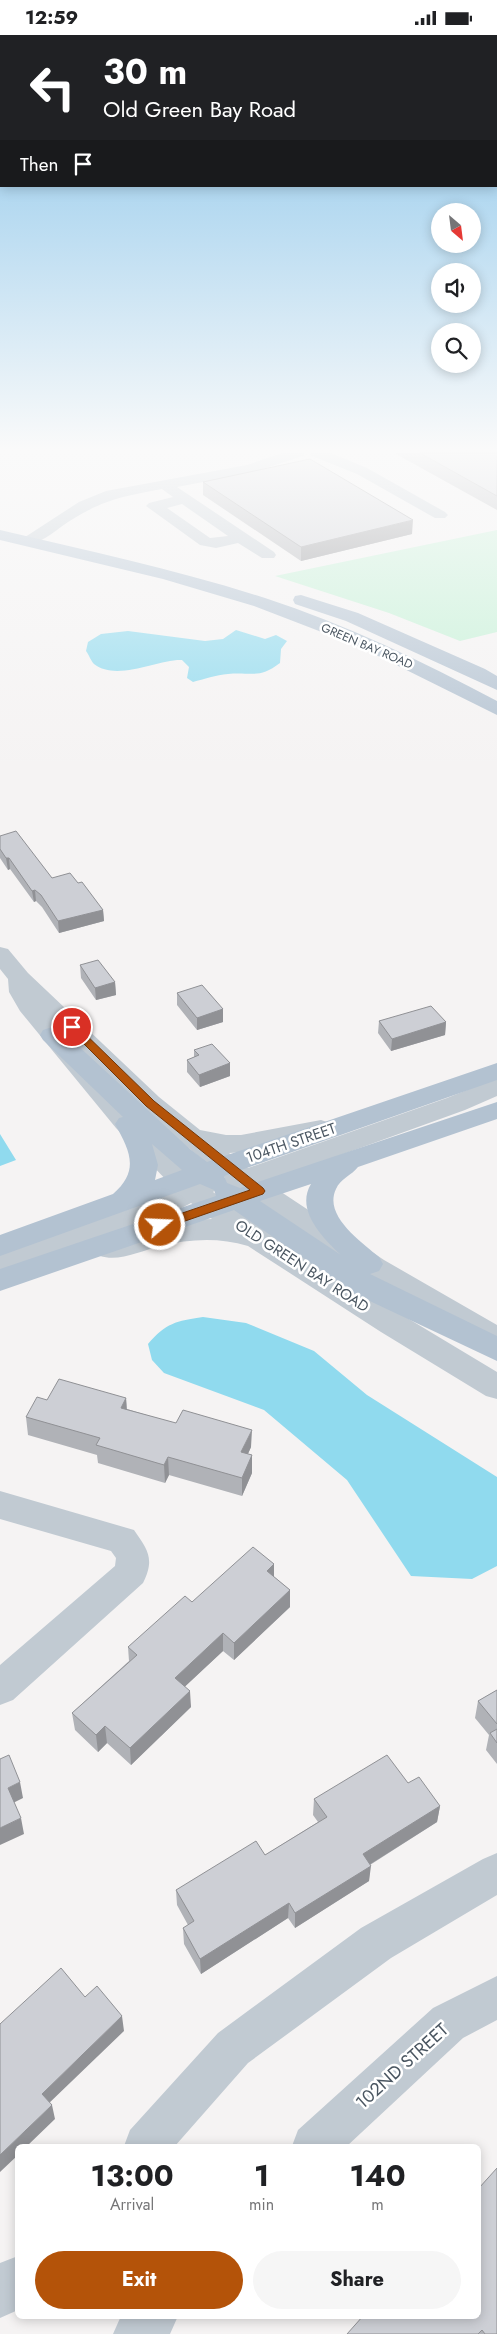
<!DOCTYPE html>
<style>
body{margin:0;font-family:Jost,sans-serif;background:#f6f6f6;color:#202124;height:100vh;display:flex;flex-direction:column;font-size:19px;white-space:nowrap}
*{box-sizing:border-box;margin:0}
p{font-size:16px;color:#757577}
.icon{flex:none;width:28px;height:28px;fill:none;stroke:currentColor;stroke-width:2;stroke-linecap:round;stroke-linejoin:round}
.map{position:relative;flex:1;overflow:hidden}
.sheet{position:absolute;left:15px;top:2109px;width:466px;height:175px;display:flex;flex-direction:column;background:#fff;border-radius:8px;box-shadow:0 2px 12px #0003}
.sheet>*{flex:none}
.top-card{position:absolute;left:0px;top:0px;width:498px;height:152px;box-shadow:0 2px 12px #0003;background:#202124;color:#fff;overflow:hidden}
.needle{width:32px;rotate:152deg}
.buttons{position:absolute;left:431px;top:168px;display:grid;gap:10px}
.buttons a{display:grid;place-items:center;width:50px;height:50px;border-radius:50%;background:#fff;box-shadow:0 2px 12px #0003;font-size:25px}
.pin{position:absolute;display:grid;place-items:center;width:42px;height:42px;color:#fff;margin:-21px;border:2px solid #fff;border-radius:50%;box-shadow:0 1px 5px #0007}
.me{position:absolute;width:55px;margin:-28px;rotate:71deg;stroke-linejoin:round;filter:drop-shadow(0 0 4px #0008)}
.turn{display:flex;align-items:center;gap:18px;height:105px;padding:0 20px;font-size:22px}
.turn .icon{width:65px;height:65px;stroke-width:2.5}
.turn b{display:block;font-size:35px;line-height:42px}
.then{display:flex;align-items:center;height:48px;padding:0 20px;background:#0003;gap:10px;font-size:19px}
.eta{display:flex;justify-content:space-evenly;align-items:center;height:85px;text-align:center}
.eta b{font-size:30px;font-weight:700;line-height:35px}
.primary-button{display:flex;gap:10px;margin-top:auto;padding:10px 20px}
.primary-button a{flex:1;height:58px;border-radius:30px;background:#b45309;color:#fff;font-size:20px;font-weight:700;line-height:58px;text-align:center}
.primary-button a+a{background:#f6f6f6;color:#202124}
.status{display:flex;justify-content:space-between;align-items:center;height:35px;padding:0 25px;background:#fff;direction:ltr}
.status svg{height:14px;fill:currentColor}
.map>svg:first-child{display:block}
.green{fill:#c3f1d5}
.water{fill:#90daee}
.lines{fill:none;stroke-linecap:round;stroke-linejoin:round}
.minor{fill:#c1cad2;fill-rule:evenodd}
.major{fill:#b3c2d1;fill-rule:evenodd}
.wall{fill:#b0b2b7}
.shaded-wall{fill:#909195}
.building{fill:#cdcfd5;stroke:#909195}
.route{fill:#b45309;stroke:#753606}
.labels{text-anchor:middle;stroke-width:5;stroke-linejoin:round;paint-order:stroke}
.far-street-label{font-size:12px;fill:#4a5661;stroke:#fff}
.street-label{font-size:15px;fill:#4a5661;stroke:#fff}
.near-street-label{font-size:18px;fill:#4a5661;stroke:#fff}
</style>
<div class="status"><b>12:59</b><svg viewBox="0 0 49 12"><path d="M0 12V9h3v3zM5 12V6h3v6zM10 12V3h3v9zM15 12V0h3v12zM26 1h20v11H26zM47 4h2v5h-2z"/></svg></div>
<div class="map">
<svg width="497" height="2299" viewBox="0 0 497 2299">
<rect width="100%" height="100%" fill="#f5f3f3"/>
<!-- green -->
<path class="green" d="M497,495V597L460,606L389,578L275,541Z"/>
<!-- water -->
<path class="water" d="M236,595L265,604L276,600L287,606L281,614L280,628C259,644 252,637 228,639C216,640 204,644 193,647L187,643L189,632L182,625C158,624 117,647 94,629C91,626 89,620 86,616L88,607L101,599L128,596L205,606L223,604Z
M0,1099L16,1125L0,1131Z
M203,1282L246,1288L314,1316L367,1360L497,1442V1531L472,1544L411,1541L347,1445L264,1375L164,1338L152,1325L148,1309C166,1288 176,1286 203,1282Z"/>
<g class="lines">
<!-- minor -->
<path class="minor" d="M282,418H305L303,421L250,438L177,452L274,517L276,520L274,523H262L238,508L216,513L200,510L146,471L149,468L173,462L162,454C124,461 102,465 68,487C56,495 37,513 21,509L19,506L79,467L106,456L247,430ZM182,469L228,501L210,503L167,473Z
M310,418H331L367,433L445,477L448,480L445,483H435L357,439L312,421Z
M0,912L8,914L28,938L159,1062L200,1095L226,1100H241L321,1085L330,1088L334,1094L330,1100L321,1103L258,1116L229,1118L248,1133L447,1063L497,1043V1061L465,1075L266,1147L384,1225L497,1290V1315L486,1312L364,1239L243,1157L232,1160L222,1158L219,1152L213,1157L268,1196L339,1242L497,1337V1364L486,1361L381,1297L248,1211C218,1202 190,1204 160,1211C141,1216 119,1227 100,1221L96,1214L100,1207C136,1196 174,1185 212,1184L191,1168L174,1177L0,1240V1219L154,1163L174,1153L116,1093L20,976L9,957L8,944L0,934ZM70,1005L141,1074L225,1143L221,1147L218,1141L208,1139L196,1142L135,1081Z
M0,1456L134,1495C148,1515 155,1524 143,1548L13,1665L0,1670V1630L115,1531L116,1523L111,1516L0,1484Z
M497,1818V1860L391,1923L248,2028L175,2111H124L130,2095L218,1998L361,1893L483,1824Z
M497,1941V1985L463,2003L347,2111H292L298,2095L433,1973Z
M18,2221V2275L0,2283V2228Z
M121,2281H178L170,2299H113Z"/>
<!-- major -->
<path class="major" d="M0,495C89,516 178,535 265,563C345,589 422,626 497,666V680L358,611L254,571L163,544L0,505Z
M301,560L358,578L485,634L497,641V655L346,586L295,569L293,565L295,561Z
M52,992L61,995L190,1114L207,1127L497,1028V1045L224,1141L227,1148L240,1153L497,1067V1084L358,1132C352,1140 340,1144 336,1154C323,1181 362,1207 379,1222L383,1229L379,1236L370,1239L497,1301V1326L357,1260L234,1175L0,1256V1234L216,1161L214,1155L200,1149L0,1221V1200L113,1159C140,1136 130,1116 115,1089L119,1083L123,1082L43,1005L40,1000L43,995ZM152,1109L182,1135L155,1145L158,1130ZM311,1149C295,1175 323,1203 341,1220L260,1166Z"/>
</g>
<!-- wall -->
<path class="wall" d="M396,418H497V475L396,419Z
M203,447L412,499L301,526L203,460Z
M0,801L52,843L78,848L103,875L104,886L59,898L42,872L36,866L34,867L10,834L8,835L0,823Z
M80,930L115,947L116,960L96,965L81,943Z
M177,958L223,974V987L197,995L177,970Z
M379,986L446,987L445,1000L391,1016L378,998Z
M194,1015L230,1028V1041L200,1052L187,1037V1025L194,1022Z
M126,1363L127,1374L251,1412L248,1419L252,1420V1438L242,1461L169,1440L165,1448L98,1428L97,1420L28,1400L26,1382L47,1365Z
M274,1542L290,1555V1572L234,1625L223,1616L185,1651L191,1672L131,1730L107,1708L98,1717L75,1695L72,1678L129,1626L128,1612L192,1567Z
M497,1655V1729L486,1715L489,1700L475,1683L478,1666Z
M408,1748L440,1771L437,1787L370,1830L369,1846L295,1893L288,1883L201,1939L184,1909L183,1893L188,1890L177,1870L176,1855L265,1820L318,1787L313,1780L314,1764Z
M479,2281L497,2299H347L400,2283Z"/>
<!-- shaded-wall -->
<path class="shaded-wall" d="M413,485L412,499L301,526V512Z
M6,823H9L10,834L8,835Z
M35,855L36,866L34,867L32,856Z
M103,875L104,886L59,898L58,886Z
M115,947L116,960L96,965L95,953Z
M223,974V987L197,995V983Z
M446,987L445,1000L391,1016L392,1004Z
M230,1028V1041L200,1052L199,1040Z
M126,1363L127,1381L121,1373Z
M252,1395L251,1412L241,1434V1417Z
M252,1420V1438L242,1461V1443Z
M168,1422L169,1440L165,1448L164,1430Z
M274,1529V1546L267,1536Z
M290,1555V1572L234,1625V1608Z
M223,1598V1616L176,1660L175,1643Z
M190,1656L191,1672L131,1730L130,1713Z
M105,1691L107,1708L98,1717L96,1700Z
M20,1747L23,1763L11,1769L8,1753Z
M440,1771L437,1787L361,1835L363,1819Z
M21,1783L24,1799L0,1810V1793Z
M371,1831L369,1846L295,1893V1878Z
M289,1868L288,1883L201,1939L200,1924Z
M122,1981L124,1996L45,2072L42,2059Z
M52,2070L55,2084L27,2111H18V2120L0,2137V2120Z"/>
<!-- building -->
<path class="building" d="M420,418H497V461Z
M310,424L413,485L301,512L203,447Z
M16,796L52,843L70,838L78,848L82,847L103,875L58,886L41,860L35,855L32,856L9,823H6L0,814V801Z
M98,925L115,947L95,953L80,930Z
M202,950L223,974L197,983L177,958Z
M431,971L446,987L392,1004L379,986Z
M212,1009L230,1028L199,1040L187,1025L199,1020L194,1015Z
M59,1344L126,1363L121,1373L176,1388L183,1375L252,1395L241,1417L252,1420L242,1443L168,1422L164,1430L96,1410L100,1403L26,1382L37,1362L47,1365Z
M253,1512L274,1529L267,1536L290,1555L234,1608L223,1598L175,1643L190,1656L130,1713L105,1691L96,1700L72,1678L137,1620L128,1612L185,1561L192,1567Z
M497,1655V1689L478,1666Z
M497,1694V1708L490,1698Z
M9,1720L20,1747L8,1753L21,1783L0,1793V1724Z
M387,1720L408,1748L419,1742L440,1771L363,1819L371,1831L295,1878L289,1868L200,1924L183,1893L194,1886L176,1855L256,1806L265,1820L327,1782L314,1764Z
M61,1933L85,1962L97,1951L122,1981L42,2059L52,2070L0,2120V1989Z
M497,2133V2299H485L482,2295L478,2299H347L363,2281H399L400,2283L401,2281H479V2153Z"/>
<!-- sky -->
<linearGradient id="sky" x2="0" y2="1"><stop stop-color="#85c3ea"/><stop offset="0.56" stop-color="#fafafa"/><stop offset="1" stop-color="#fafafa" stop-opacity="0"/></linearGradient>
<rect width="497" height="740" fill="url(#sky)"/>
<!-- route -->
<path class="route" d="M72,989L76,990L154,1066L263,1153L265,1156L263,1159L165,1193H156L155,1190L156,1187L250,1155L146,1071L67,992Z"/>
<g class="labels">
<!-- far-street labels -->
<g class="far-street-label">
<text transform="translate(367 611) rotate(23)" y="4">GREEN BAY ROAD</text>
</g>
<!-- street labels -->
<g class="street-label">
<text transform="translate(291 1108) rotate(-19)" y="5">104TH STREET</text>
<text transform="translate(302 1231) rotate(33)" y="5">OLD GREEN BAY ROAD</text>
</g>
<!-- near-street labels -->
<g class="near-street-label">
<text transform="translate(402 2031) rotate(-42)" y="6">102ND STREET</text>
</g>
</g>
</svg>
<div class="buttons">
<a><svg class="needle" viewBox="-14 -14 28 28"><path d="M0-13l5 13h-10z" fill="#e53935"/><path d="M0 13l5-13h-10z" fill="#757577"/></svg></a>
<a><svg class="icon" aria-label="sound" viewBox="0 0 24 24"><path d="M4 9h4l5-4v14l-5-4H4zM17 9q2 3 0 6"/></svg></a>
<a><svg class="icon" aria-label="search" viewBox="0 0 24 24"><circle cx="10" cy="10" r="6"/><path d="M15 15l6 6"/></svg></a>
</div>
<div class="pin" style="left:72px;top:992px;background:#d93025"><svg class="icon" aria-label="arrive" viewBox="0 0 24 24"><path d="M6 21V4h12l-3 4 3 4H6"/></svg></div>
<svg class="me" style="left:160px;top:1190px" viewBox="-20 -20 40 40"><circle r="17" fill="#b45309" stroke="#fff" stroke-width="3"/><path d="M0-11L8 9 0 5-8 9z" fill="#fff"/></svg>
<div class="top-card">
<div class="turn"><svg class="icon" aria-label="left" viewBox="0 0 24 24"><path d="M17 20v-9H6M10 6l-5 5 5 5"/></svg><div><b>30 m</b>Old Green Bay Road</div></div>
<div class="then">Then<svg class="icon" aria-label="arrive" viewBox="0 0 24 24"><path d="M6 21V4h12l-3 4 3 4H6"/></svg></div>
</div>
<section class="sheet">
<div class="eta">
<div><b>13:00</b><p>Arrival</p></div>
<div><b>1</b><p>min</p></div>
<div><b>140</b><p>m</p></div>
</div>
<div class="primary-button"><a>Exit</a><a>Share</a></div>
</section>
</div>
